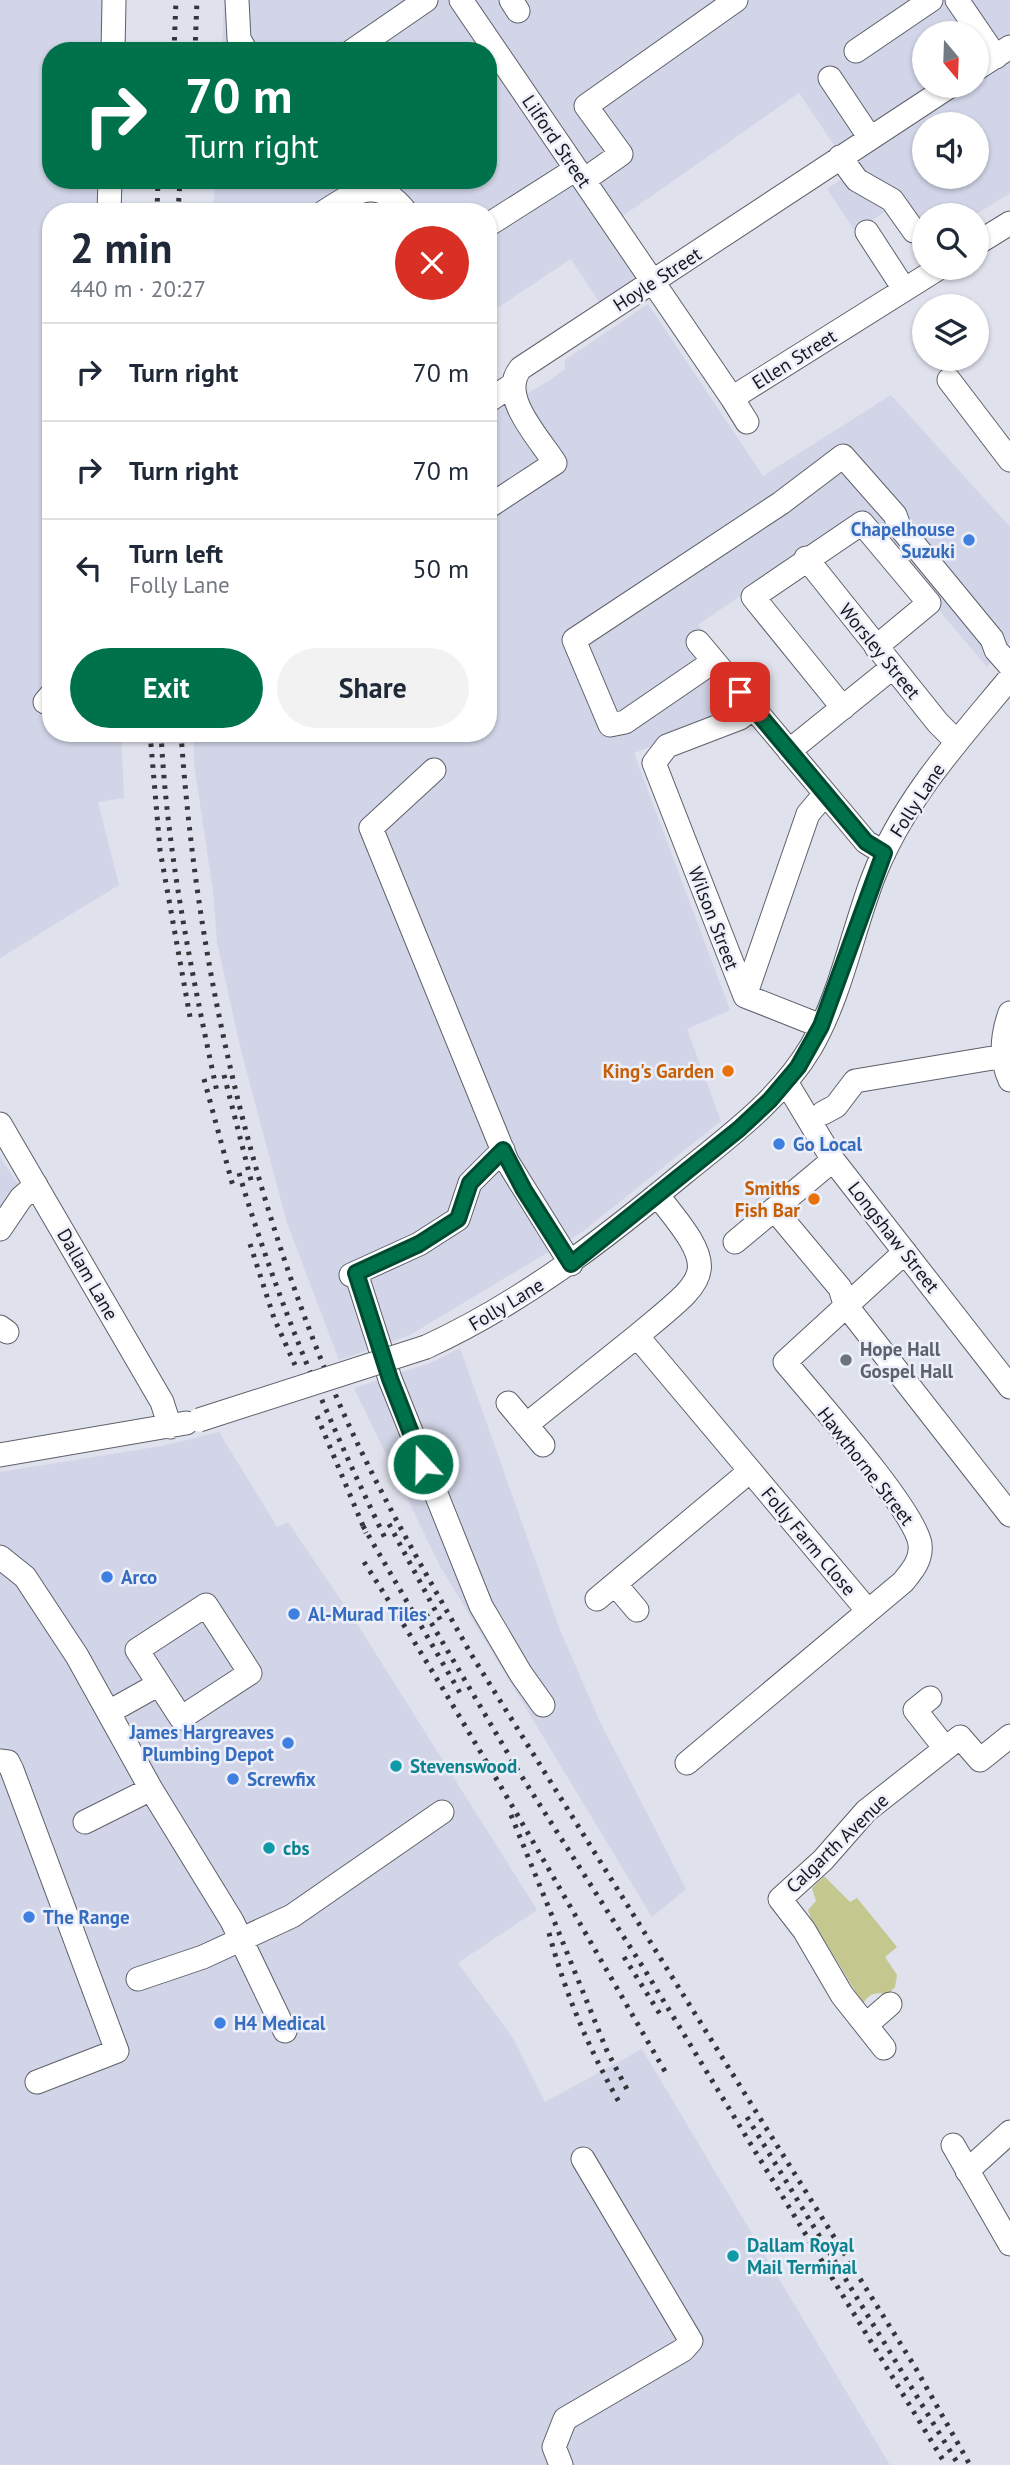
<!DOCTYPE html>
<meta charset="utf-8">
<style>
body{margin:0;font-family:"PT Sans",sans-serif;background:#f2f2f3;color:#1f2937;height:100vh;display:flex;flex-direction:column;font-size:26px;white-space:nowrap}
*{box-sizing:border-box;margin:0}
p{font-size:23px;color:#747a83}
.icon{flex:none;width:38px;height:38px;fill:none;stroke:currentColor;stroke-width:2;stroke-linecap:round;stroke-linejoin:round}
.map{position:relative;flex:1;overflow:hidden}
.side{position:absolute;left:42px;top:203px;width:455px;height:539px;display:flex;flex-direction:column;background:#fff;border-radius:28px;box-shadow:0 2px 5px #0004}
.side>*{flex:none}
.hud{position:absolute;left:42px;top:42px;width:455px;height:147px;border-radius:28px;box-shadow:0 2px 5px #0004;background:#00724b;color:#fff;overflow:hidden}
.needle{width:46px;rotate:161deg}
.buttons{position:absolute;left:912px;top:21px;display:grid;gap:14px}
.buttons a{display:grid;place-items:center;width:77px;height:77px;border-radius:50%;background:#fff;box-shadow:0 2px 5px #0004;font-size:35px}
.pin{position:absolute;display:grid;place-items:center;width:60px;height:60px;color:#fff;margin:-30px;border-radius:14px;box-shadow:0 4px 10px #0006}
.me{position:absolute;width:77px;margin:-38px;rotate:339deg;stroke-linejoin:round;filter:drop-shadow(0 0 5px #0008)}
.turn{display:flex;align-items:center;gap:24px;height:147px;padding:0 28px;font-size:32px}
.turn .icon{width:91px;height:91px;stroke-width:2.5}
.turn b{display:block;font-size:49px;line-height:60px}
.round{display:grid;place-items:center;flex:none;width:74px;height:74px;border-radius:37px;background:#f2f2f3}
.headline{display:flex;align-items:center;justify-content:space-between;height:119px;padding:0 28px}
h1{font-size:42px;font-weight:700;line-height:52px}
.action{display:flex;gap:14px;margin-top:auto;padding:14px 28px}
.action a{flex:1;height:80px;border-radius:42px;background:#00724b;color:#fff;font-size:28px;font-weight:700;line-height:80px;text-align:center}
.action a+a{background:#f2f2f3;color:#1f2937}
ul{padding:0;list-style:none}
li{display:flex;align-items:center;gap:21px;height:98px;padding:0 28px;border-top:2px solid #e0e1e3}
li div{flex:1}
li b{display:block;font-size:26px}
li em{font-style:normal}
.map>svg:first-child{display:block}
.built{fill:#d1d5e7;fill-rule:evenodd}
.green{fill:#c4c78e}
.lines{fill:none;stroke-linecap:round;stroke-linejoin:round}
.minor-casing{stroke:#5e606a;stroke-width:25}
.minor{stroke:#fff;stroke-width:23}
.rail{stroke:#34353a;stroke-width:5;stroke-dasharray:3.5 7;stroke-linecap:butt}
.minor-bridge-casing{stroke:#5e606a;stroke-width:25;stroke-linecap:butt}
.minor-bridge{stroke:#fff;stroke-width:23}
.route-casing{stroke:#004a31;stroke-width:18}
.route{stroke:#00724b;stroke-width:12}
.shop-dot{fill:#3f7fe0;stroke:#eceffa;stroke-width:2.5}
.food-dot{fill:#e8710a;stroke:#eceffa;stroke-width:2.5}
.worship-dot{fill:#6b7280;stroke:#eceffa;stroke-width:2.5}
.culture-dot{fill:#0f9aa8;stroke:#eceffa;stroke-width:2.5}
.labels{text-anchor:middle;stroke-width:5;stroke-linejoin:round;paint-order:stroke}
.street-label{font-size:19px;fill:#17181c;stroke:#eceffa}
.shop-label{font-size:19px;font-weight:bold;fill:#366cbe;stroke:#eceffa;text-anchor:start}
.food-label{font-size:19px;font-weight:bold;fill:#c56008;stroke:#eceffa;text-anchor:end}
.worship-label{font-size:19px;font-weight:bold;fill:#5b616d;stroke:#eceffa;text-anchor:start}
.culture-label{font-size:19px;font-weight:bold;fill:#0d838f;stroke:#eceffa;text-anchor:start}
</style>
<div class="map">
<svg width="1010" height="2465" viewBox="0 0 1010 2465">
<rect width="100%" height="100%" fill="#dfe1ec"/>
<!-- built -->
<path class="built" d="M0,0H103L104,51H51V180H107L108,212H51V733H121L124,798L98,802L119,885L0,958Z
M224,0H1010V193L975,215H924V248L917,252L888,210L855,231L827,189L843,178L834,145L799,93L604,229L640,280L602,306L571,259L488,314V212H213L215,180H488V51H222ZM924,33H976V86H924ZM924,124H976V177H924Z
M648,304L763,476L891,395L1010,527V641L987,667L858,514L698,625L754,695L725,717L634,753L730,1010L687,1029L721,1121L582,1232L410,1335L339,1360L287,1223L240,1046L217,942L213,891L194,763V733H488V405L494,412L549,381L565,369V360Z
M0,1157L18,1184L0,1209Z
M460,1348L560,1630L600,1722L686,1889L652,1917L440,1566L354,1388L433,1362Z
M219,1432L277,1527L288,1522L359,1627L537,1910L458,1963L513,2038L545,2102L642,2049L890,2465H0V1472L162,1446Z"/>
<!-- green -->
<path class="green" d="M824,1876L850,1902L857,1898L897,1947L885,1957L897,1975L895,1987L887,1995C876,1991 868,1994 863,2004L811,1918L808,1910L816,1901L812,1888Z"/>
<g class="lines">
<defs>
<path id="minor" d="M237,0L239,39L246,51
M461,0L732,398L939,268
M511,0L518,11
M957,0L996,57
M113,51L114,0
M352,51L426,0
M856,51L931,0
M976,69L1010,47
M830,78L870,138
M840,157L857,180L892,200L914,231
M584,180L621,154L586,106L736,0
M109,212L110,180
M324,212C358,190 378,176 406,212
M488,225L576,169
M867,232L904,289
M976,244L1010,223
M949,380L1010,460
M732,398L747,422
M488,401L514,384
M488,507L555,463C540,439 497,395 521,368L950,86
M806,558L938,723L957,742
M698,642L866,842L884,853
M714,661L625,722L610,725L574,640L781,503L843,456L895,515L899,526L992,639L996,650L1010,666
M45,702L51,695
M753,708L740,718L667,746L654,763L745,996L821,1026
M843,708L753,597L862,523L929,603L876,647
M789,751L893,667
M434,770L371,828L507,1161L571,1264
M745,996L808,814L825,794
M1010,1013C1002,1035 1000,1058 1010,1080
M786,1082L833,1160L1010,1387
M823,1113L836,1106L855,1081L1010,1055
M0,1124L162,1402L170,1427
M657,1195C722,1274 710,1275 637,1336L868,1611
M774,1209L840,1288L845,1304L1010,1515
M0,1229L21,1198L36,1185
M735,1242L833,1160
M356,1273L390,1379L481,1606L521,1674L543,1705
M351,1275L419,1244L458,1219L470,1183L503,1150
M0,1327L7,1332
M426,1347C522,1303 603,1240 684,1173C731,1135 780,1099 811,1047C841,995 852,933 873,878C903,800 958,741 1010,678
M508,1403L543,1445
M526,1425L637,1336
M0,1455L186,1423
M0,1557L25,1577L77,1656L151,1789L232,1921L285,2031
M615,1584L637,1610
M597,1599L750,1471
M206,1605L250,1673L181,1718L137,1650Z
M930,1698L915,1710L945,1748
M109,1712L159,1684
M0,1761L8,1762L12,1770L117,2051L37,2082
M687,1763L903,1582C912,1571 922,1560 920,1544C915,1510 812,1395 785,1362L905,1252
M85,1822L151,1789
M138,1979L203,1957L292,1916L442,1812
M866,2025L890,2004
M884,2048L842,1995L804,1930L780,1899L823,1860L866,1811L960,1737L980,1760L1010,1736
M953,2145L1010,2244
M967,2171L1010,2132
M561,2465L554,2447L565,2419L683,2350L691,2341L583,2159"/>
</defs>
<!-- minor casing -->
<use href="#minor" class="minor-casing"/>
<!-- minor -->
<use href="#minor" class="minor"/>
<!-- rail -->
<path class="rail" d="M174,51L176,0
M195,51L197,0
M157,212L158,180
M178,212L180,180
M150,733L160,850L190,1017
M161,733C167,855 192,974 217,1092
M181,733C196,959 248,1188 336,1396C374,1485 424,1570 471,1654L915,2367L970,2465
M224,1075L252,1184
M204,1079L234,1190
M239,1173C277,1301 328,1420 386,1540
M250,1244L274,1318L295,1365
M317,1416L366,1533
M389,1524L442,1623
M363,1526L463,1698
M364,1562C472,1730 566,1901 666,2073
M426,1614L517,1769L646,1972L946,2465
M511,1815L607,2051L630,2095
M549,1933C565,1993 588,2047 619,2102
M624,1957L663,2019
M747,2117L958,2464"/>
<defs>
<path id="minor-bridge" d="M199,1420L426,1347"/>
</defs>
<!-- minor-bridge casing -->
<use href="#minor-bridge" class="minor-bridge-casing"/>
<!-- minor-bridge -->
<use href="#minor-bridge" class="minor-bridge"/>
</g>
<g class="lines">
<defs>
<path id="route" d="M423,1464L390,1379L356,1273L419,1244L458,1219L470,1183L503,1150L524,1190L571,1264L739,1129L770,1100L798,1067L821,1026L884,853L866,842L740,692"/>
</defs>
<!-- route casing -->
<use href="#route" class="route-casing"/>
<!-- route -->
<use href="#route" class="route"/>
</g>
<!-- markers -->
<g class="shop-dot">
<circle cx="969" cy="540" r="7"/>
<circle cx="779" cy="1144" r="7"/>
<circle cx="107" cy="1577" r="7"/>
<circle cx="294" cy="1614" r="7"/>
<circle cx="288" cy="1743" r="7"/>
<circle cx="233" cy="1779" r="7"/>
<circle cx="29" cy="1917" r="7"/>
<circle cx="220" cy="2023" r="7"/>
</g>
<g class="food-dot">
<circle cx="728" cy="1071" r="7"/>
<circle cx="814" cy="1199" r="7"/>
</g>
<circle class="worship-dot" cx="846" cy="1360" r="7"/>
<g class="culture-dot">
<circle cx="396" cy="1766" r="7"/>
<circle cx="269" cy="1848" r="7"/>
<circle cx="733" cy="2256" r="7"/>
</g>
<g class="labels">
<!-- street labels -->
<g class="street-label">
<text transform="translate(557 141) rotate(56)" y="7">Lilford Street</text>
<text transform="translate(657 279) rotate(-33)" y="7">Hoyle Street</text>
<text transform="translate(794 359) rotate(-32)" y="7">Ellen Street</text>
<text transform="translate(880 651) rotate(51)" y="7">Worsley Street</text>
<text transform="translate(917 800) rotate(-57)" y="7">Folly Lane</text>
<text transform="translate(714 918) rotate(69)" y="7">Wilson Street</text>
<text transform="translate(894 1237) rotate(52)" y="7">Longshaw Street</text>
<text transform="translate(88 1274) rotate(60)" y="7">Dallam Lane</text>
<text transform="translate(506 1304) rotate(-31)" y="7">Folly Lane</text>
<text transform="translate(866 1466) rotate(52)" y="7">Hawthorne Street</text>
<text transform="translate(809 1541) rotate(50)" y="7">Folly Farm Close</text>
<text transform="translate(837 1843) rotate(-44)" y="7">Calgarth Avenue</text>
</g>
<!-- shop labels -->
<g class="shop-label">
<text x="955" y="536" text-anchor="end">Chapelhouse<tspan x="955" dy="22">Suzuki</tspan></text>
<text x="793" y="1151">Go Local</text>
<text x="121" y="1584">Arco</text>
<text x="308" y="1621">Al-Murad Tiles</text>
<text x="274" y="1739" text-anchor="end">James Hargreaves<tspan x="274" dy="22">Plumbing Depot</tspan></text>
<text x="247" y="1786">Screwfix</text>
<text x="43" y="1924">The Range</text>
<text x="234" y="2030">H4 Medical</text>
</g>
<!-- food labels -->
<g class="food-label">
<text x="714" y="1078">King's Garden</text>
<text x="800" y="1195">Smiths<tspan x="800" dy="22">Fish Bar</tspan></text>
</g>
<!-- worship labels -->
<g class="worship-label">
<text x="860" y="1356">Hope Hall<tspan x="860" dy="22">Gospel Hall</tspan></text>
</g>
<!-- culture labels -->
<g class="culture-label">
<text x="410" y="1773">Stevenswood</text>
<text x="283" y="1855">cbs</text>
<text x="747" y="2252">Dallam Royal<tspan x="747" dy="22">Mail Terminal</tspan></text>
</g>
</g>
</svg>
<div class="buttons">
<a><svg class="needle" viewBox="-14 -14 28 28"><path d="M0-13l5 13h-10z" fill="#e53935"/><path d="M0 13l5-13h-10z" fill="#747a83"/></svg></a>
<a><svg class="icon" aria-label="sound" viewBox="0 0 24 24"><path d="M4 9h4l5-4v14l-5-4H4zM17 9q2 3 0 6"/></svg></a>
<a><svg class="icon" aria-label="search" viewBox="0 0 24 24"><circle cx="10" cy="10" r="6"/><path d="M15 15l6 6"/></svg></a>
<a><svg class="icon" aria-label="layers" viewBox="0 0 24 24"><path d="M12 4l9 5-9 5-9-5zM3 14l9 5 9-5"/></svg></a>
</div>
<div class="pin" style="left:740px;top:692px;background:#d93025"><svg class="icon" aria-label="arrive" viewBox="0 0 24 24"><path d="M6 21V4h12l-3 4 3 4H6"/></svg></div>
<svg class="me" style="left:423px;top:1464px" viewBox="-20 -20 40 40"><circle r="17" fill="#00724b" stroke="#fff" stroke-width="3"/><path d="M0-11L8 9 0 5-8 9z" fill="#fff"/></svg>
<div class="hud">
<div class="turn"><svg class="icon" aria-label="right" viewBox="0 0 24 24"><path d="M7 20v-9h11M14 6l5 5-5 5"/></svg><div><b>70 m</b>Turn right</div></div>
</div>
<section class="side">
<div class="headline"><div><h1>2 min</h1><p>440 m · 20:27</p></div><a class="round" style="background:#d93025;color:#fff"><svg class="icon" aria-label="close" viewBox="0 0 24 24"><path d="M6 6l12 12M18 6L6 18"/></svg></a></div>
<ul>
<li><svg class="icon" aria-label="right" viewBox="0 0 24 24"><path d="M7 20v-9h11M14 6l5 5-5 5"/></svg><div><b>Turn right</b></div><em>70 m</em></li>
<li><svg class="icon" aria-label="right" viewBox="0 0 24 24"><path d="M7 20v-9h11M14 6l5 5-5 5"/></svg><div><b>Turn right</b></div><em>70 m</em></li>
<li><svg class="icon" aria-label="left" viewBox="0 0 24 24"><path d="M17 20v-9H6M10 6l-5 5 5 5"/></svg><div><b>Turn left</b><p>Folly Lane</p></div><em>50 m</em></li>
</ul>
<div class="action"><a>Exit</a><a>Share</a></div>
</section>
</div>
